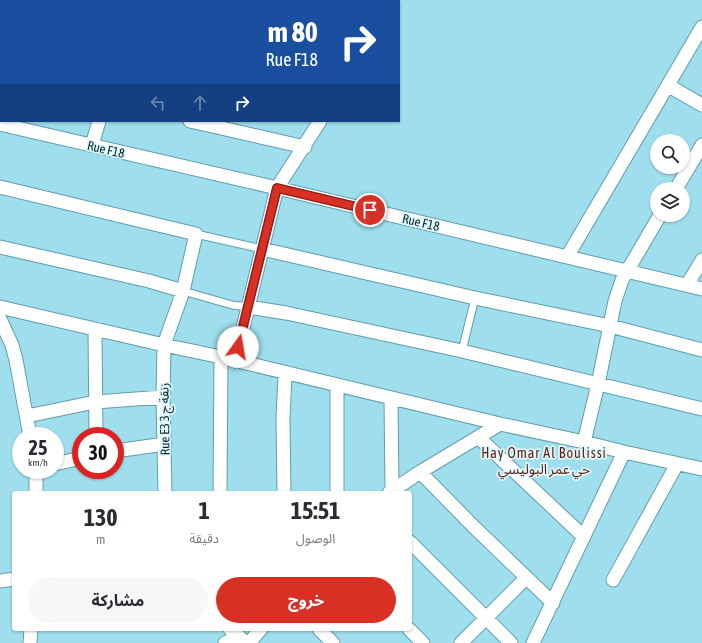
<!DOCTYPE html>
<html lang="ar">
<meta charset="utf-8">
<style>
body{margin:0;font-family:"Asap Condensed","Noto Sans Arabic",sans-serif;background:#f7f7f7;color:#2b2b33;direction:rtl;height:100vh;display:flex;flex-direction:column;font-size:15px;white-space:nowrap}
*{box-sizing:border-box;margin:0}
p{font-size:13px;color:#7c7c81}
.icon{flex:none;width:22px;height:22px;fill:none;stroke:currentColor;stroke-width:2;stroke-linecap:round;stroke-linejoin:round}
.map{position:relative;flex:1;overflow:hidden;direction:ltr}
.sheet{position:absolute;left:12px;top:491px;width:400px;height:140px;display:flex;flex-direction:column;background:#fff;border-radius:4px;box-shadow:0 1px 3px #0004;direction:rtl}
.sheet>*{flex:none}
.banner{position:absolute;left:0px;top:0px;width:400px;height:122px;box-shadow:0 1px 3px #0004;direction:rtl;background:#1a4fa0;color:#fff;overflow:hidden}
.fabs{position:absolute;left:650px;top:134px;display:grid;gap:8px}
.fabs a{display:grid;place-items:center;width:40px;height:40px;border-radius:50%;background:#fff;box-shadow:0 1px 3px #0004;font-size:20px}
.speed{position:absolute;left:12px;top:427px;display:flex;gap:8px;font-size:20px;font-weight:700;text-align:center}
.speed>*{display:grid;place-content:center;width:52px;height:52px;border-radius:50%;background:#fff;box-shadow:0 1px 3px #0004;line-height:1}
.speed small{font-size:10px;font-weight:400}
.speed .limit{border:6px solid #d22;background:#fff;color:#111}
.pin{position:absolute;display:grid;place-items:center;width:34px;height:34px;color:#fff;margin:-17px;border:2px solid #fff;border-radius:50%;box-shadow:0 1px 4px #0007}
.me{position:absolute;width:44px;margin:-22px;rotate:13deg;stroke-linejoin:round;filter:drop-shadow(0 0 3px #0008)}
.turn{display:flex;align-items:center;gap:14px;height:84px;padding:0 16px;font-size:18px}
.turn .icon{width:52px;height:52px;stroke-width:2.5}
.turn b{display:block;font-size:28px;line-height:34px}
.lanes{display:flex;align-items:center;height:38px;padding:0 16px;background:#0003;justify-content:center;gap:20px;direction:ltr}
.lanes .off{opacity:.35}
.eta{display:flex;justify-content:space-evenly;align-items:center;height:68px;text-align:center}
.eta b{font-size:24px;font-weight:700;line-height:28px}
.cta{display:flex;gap:8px;margin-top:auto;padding:8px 16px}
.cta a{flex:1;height:46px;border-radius:24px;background:#d93025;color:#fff;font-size:16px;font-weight:700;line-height:46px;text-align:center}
.cta a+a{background:#f7f7f7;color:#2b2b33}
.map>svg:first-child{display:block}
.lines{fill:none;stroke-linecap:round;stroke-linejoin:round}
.service-casing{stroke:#609eac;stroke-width:9}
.minor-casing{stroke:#609eac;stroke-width:15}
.service{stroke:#fff;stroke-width:7}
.minor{stroke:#fff;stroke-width:13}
.route-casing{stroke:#8d1f18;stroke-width:10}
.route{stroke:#d93025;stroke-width:7}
.labels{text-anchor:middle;stroke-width:3.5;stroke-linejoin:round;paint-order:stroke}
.street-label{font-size:13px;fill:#0b262c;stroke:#dff8fe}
.neighbourhood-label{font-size:14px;letter-spacing:1px;fill:#611e0e;stroke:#dff8fe}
</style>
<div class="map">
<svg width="702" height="643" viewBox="0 0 702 643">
<rect width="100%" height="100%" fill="#9edeed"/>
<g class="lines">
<defs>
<path id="service" d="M339,0L343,1
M196,234L262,249
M183,291L232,305L248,307
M462,351L475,298"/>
<path id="minor" d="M103,0L107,1
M14,1V0
M70,1L71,0
M0,22H1
M0,63L1,59
M0,75H1
M669,86L702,105
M190,121L305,147
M0,124L277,188L702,289
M92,145L99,121
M0,187L196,234L183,291L164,345L163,397L165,493
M676,189L702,145
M0,247L149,281L183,291
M262,249L475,298L610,326L702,350
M567,257L702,27
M687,285L702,260
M0,307L164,345L221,357L500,424L584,442L624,452L702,469
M248,307L286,313L462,351L702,409
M0,319L12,345L16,360L30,436
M95,329L96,436
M235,361L277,188L320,121
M391,398L392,490
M27,416L95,402L163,397
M479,438L584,537
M584,442L598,384L615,301L622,280L660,215
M115,451L165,444
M55,464L81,458
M36,470V493
M420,472L474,527L553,603
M220,493L221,357
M284,493L283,419L285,374
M337,493V386
M389,493L420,472L500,424
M410,542L511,643
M613,580L677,464
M0,581L14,579
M230,629L246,643
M319,629L333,643
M409,629L423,643
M30,643L31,629
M225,643L238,637
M249,643L261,629
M461,643L526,578
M533,643L624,452"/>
</defs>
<!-- service casing -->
<use href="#service" class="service-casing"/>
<!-- minor casing -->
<use href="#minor" class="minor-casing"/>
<!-- service -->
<use href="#service" class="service"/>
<!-- minor -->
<use href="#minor" class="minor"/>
</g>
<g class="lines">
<defs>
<path id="route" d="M238,347L277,188L370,210"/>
</defs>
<!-- route casing -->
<use href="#route" class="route-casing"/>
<!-- route -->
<use href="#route" class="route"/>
</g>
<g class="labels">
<!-- street labels -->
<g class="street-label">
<text transform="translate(106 149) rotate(13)" y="5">Rue F18</text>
<text transform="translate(421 222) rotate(13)" y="5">Rue F18</text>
<text transform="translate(164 419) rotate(-91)" y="5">Rue E3 زنقة ج 3</text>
</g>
<!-- neighbourhood labels -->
<g class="neighbourhood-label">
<text x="544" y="458">Hay Omar Al Boulissi<tspan x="544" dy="16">حي عمر البوليسي</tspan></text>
</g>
</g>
</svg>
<div class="fabs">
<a><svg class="icon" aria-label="search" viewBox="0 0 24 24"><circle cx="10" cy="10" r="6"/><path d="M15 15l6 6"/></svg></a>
<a><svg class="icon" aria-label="layers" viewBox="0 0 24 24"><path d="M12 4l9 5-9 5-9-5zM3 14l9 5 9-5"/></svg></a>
</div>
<div class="speed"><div>25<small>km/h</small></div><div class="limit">30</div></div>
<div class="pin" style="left:370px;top:210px;background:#d93025"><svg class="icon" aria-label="arrive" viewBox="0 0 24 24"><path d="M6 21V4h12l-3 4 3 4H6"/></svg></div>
<svg class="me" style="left:238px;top:347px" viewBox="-20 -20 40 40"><circle r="19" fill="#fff"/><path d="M0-13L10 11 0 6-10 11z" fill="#d93025"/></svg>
<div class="banner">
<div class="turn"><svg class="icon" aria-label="right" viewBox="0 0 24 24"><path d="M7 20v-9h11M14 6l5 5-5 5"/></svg><div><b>80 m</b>Rue F18</div></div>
<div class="lanes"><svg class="icon off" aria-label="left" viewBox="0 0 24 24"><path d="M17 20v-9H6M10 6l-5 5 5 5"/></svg><svg class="icon off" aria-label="ahead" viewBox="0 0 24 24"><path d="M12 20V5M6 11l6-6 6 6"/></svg><svg class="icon" aria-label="right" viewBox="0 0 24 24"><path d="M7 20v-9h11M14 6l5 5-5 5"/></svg></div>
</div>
<section class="sheet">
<div class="eta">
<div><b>15:51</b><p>الوصول</p></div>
<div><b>1</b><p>دقيقة</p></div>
<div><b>130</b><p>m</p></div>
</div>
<div class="cta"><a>خروج</a><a>مشاركة</a></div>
</section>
</div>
